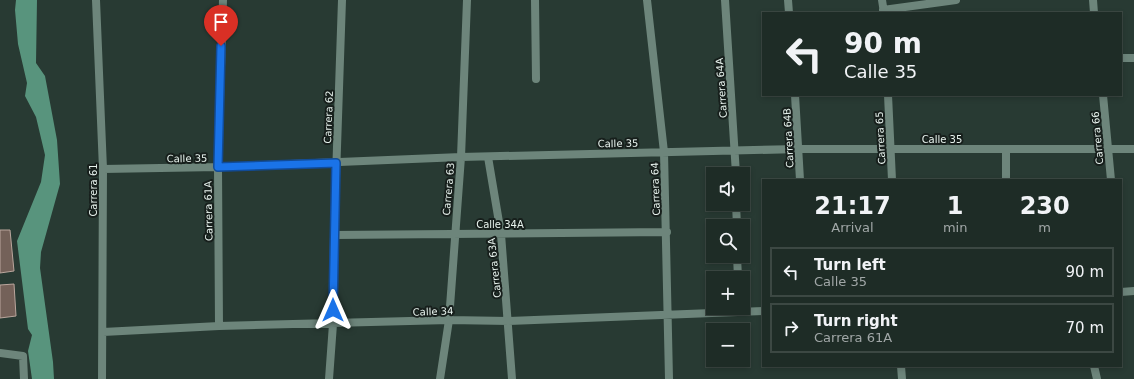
<!DOCTYPE html>
<meta charset="utf-8">
<style>
body{margin:0;font-family:"DejaVu Sans",sans-serif;background:#2b3832;color:#f1f3f6;height:100vh;display:flex;flex-direction:column;font-size:15px;white-space:nowrap}
*{box-sizing:border-box;margin:0}
p{font-size:13px;color:#a1a7a7}
.icon{flex:none;width:22px;height:22px;fill:none;stroke:currentColor;stroke-width:2;stroke-linecap:round;stroke-linejoin:round}
.map{position:relative;flex:1;overflow:hidden}
.details{position:absolute;left:762px;top:179px;width:360px;height:188px;display:flex;flex-direction:column;background:#1e2c26;border-radius:0px;box-shadow:0 2px 6px #0003,0 0 0 1px #3c4843}
.details>*{flex:none}
.top-card{position:absolute;left:762px;top:12px;width:360px;height:84px;border-radius:0px;box-shadow:0 2px 6px #0003,0 0 0 1px #3c4843;background:#1e2c26;color:#f1f3f6;overflow:hidden}
.buttons{position:absolute;left:706px;top:167px;display:grid;gap:8px}
.buttons a{display:grid;place-items:center;width:44px;height:44px;border-radius:0px;background:#1e2c26;box-shadow:0 2px 6px #0003,0 0 0 1px #3c4843;font-size:20px}
.pin{position:absolute;display:grid;place-items:center;width:34px;height:34px;color:#fff;margin:-41px -17px;border-radius:50% 50% 50% 0;rotate:-45deg;box-shadow:0 0 4px #0007}
.pin .icon{rotate:45deg}
.me{position:absolute;width:44px;margin:-22px;rotate:0deg;stroke-linejoin:round;filter:drop-shadow(0 0 3px #0008)}
.turn{display:flex;align-items:center;gap:14px;height:84px;padding:0 16px;font-size:18px}
.turn .icon{width:52px;height:52px;stroke-width:2.5}
.turn b{display:block;font-size:28px;line-height:34px}
.eta{display:flex;justify-content:space-evenly;align-items:center;height:68px;text-align:center}
.eta b{font-size:24px;font-weight:600;line-height:28px}
ul{padding:0;list-style:none}
li{display:flex;align-items:center;gap:12px;height:50px;margin:0 8px 6px;padding:0 8px;border:2px solid #3c4843;border-radius:0px}
li div{flex:1}
li b{display:block;font-size:15px}
li em{font-style:normal}
.map>svg:first-child{display:block}
.water{fill:#58947d}
.building{fill:#746159;stroke:#baa69d}
.lines{fill:none;stroke-linecap:round;stroke-linejoin:round}
.street{stroke:#6d857b;stroke-width:8}
.route-casing{stroke:#114b97;stroke-width:10}
.route{stroke:#1a73e8;stroke-width:7}
.labels{text-anchor:middle;stroke-width:4;stroke-linejoin:round;paint-order:stroke}
.street-label{font-size:10px;fill:#e8f3ee;stroke:#171f1c}
</style>
<div class="map">
<svg width="1134" height="379" viewBox="0 0 1134 379">
<rect width="100%" height="100%" fill="#283a33"/>
<!-- water -->
<path class="water" d="M16,0H37L36,63L45,76L57,140L60,184L41,252L40,268L53,362L54,379H32L28,351L32,335L28,329L17,241L41,182L45,155L36,117L25,96L27,83L18,44L15,10Z"/>
<!-- building -->
<path class="building" d="M0,230H10L14,271L0,273Z
M14,284L16,316L0,318V285Z"/>
<g class="lines">
<!-- street -->
<path class="street" d="M96,0L103,169L102,379
M535,0L536,79
M647,0L664,152L669,379
M725,0L736,174
M788,0L789,13
M882,0L884,13
M1093,0L1094,13
M883,10L956,0
M1121,58H1134
M795,95L800,180
M888,95L892,180
M1103,95L1111,180
M1006,149V180
M488,157L501,234L512,379
M103,169L218,167L461,157L799,149H1134
M736,204L737,226
M334,235L667,232
M737,256L738,278
M1121,292L1134,291
M219,326L218,167L223,0
M103,332L219,326L449,320L509,321L763,311
M0,353L23,356L24,379
M901,366L902,379
M1094,366L1097,379
M329,379L333,324L334,235L342,0
M440,379L449,320L461,157L467,0"/>
</g>
<g class="lines">
<defs>
<path id="route" d="M221,46L218,167L336,163L333,310"/>
</defs>
<!-- route casing -->
<use href="#route" class="route-casing"/>
<!-- route -->
<use href="#route" class="route"/>
</g>
<g class="labels">
<!-- street labels -->
<g class="street-label">
<text transform="translate(721 88) rotate(-94)" y="4">Carrera 64A</text>
<text transform="translate(328 117) rotate(-88)" y="4">Carrera 62</text>
<text transform="translate(788 138) rotate(-93)" y="4">Carrera 64B</text>
<text transform="translate(880 138) rotate(-93)" y="4">Carrera 65</text>
<text transform="translate(1097 138) rotate(-95)" y="4">Carrera 66</text>
<text x="942" y="143">Calle 35</text>
<text transform="translate(618 143) rotate(-1)" y="4">Calle 35</text>
<text transform="translate(187 158) rotate(-1)" y="4">Calle 35</text>
<text transform="translate(448 189) rotate(-85)" y="4">Carrera 63</text>
<text transform="translate(655 189) rotate(-92)" y="4">Carrera 64</text>
<text transform="translate(93 190) rotate(-90)" y="4">Carrera 61</text>
<text transform="translate(208 211) rotate(-91)" y="4">Carrera 61A</text>
<text x="500" y="228">Calle 34A</text>
<text transform="translate(494 268) rotate(-96)" y="4">Carrera 63A</text>
<text transform="translate(433 311) rotate(-2)" y="4">Calle 34</text>
</g>
</g>
</svg>
<div class="buttons">
<a><svg class="icon" aria-label="sound" viewBox="0 0 24 24"><path d="M4 9h4l5-4v14l-5-4H4zM17 9q2 3 0 6"/></svg></a>
<a><svg class="icon" aria-label="search" viewBox="0 0 24 24"><circle cx="10" cy="10" r="6"/><path d="M15 15l6 6"/></svg></a>
<a>+</a>
<a>−</a>
</div>
<div class="pin" style="left:221px;top:46px;background:#d93025"><svg class="icon" aria-label="arrive" viewBox="0 0 24 24"><path d="M6 21V4h12l-3 4 3 4H6"/></svg></div>
<svg class="me" style="left:333px;top:310px" viewBox="-20 -20 40 40"><path d="M0-17L14 15 0 8-14 15z" fill="#1a73e8" stroke="#fff" stroke-width="4"/></svg>
<div class="top-card">
<div class="turn"><svg class="icon" aria-label="left" viewBox="0 0 24 24"><path d="M17 20v-9H6M10 6l-5 5 5 5"/></svg><div><b>90 m</b>Calle 35</div></div>
</div>
<section class="details">
<div class="eta">
<div><b>21:17</b><p>Arrival</p></div>
<div><b>1</b><p>min</p></div>
<div><b>230</b><p>m</p></div>
</div>
<ul>
<li><svg class="icon" aria-label="left" viewBox="0 0 24 24"><path d="M17 20v-9H6M10 6l-5 5 5 5"/></svg><div><b>Turn left</b><p>Calle 35</p></div><em>90 m</em></li>
<li><svg class="icon" aria-label="right" viewBox="0 0 24 24"><path d="M7 20v-9h11M14 6l5 5-5 5"/></svg><div><b>Turn right</b><p>Carrera 61A</p></div><em>70 m</em></li>
</ul>
</section>
</div>
